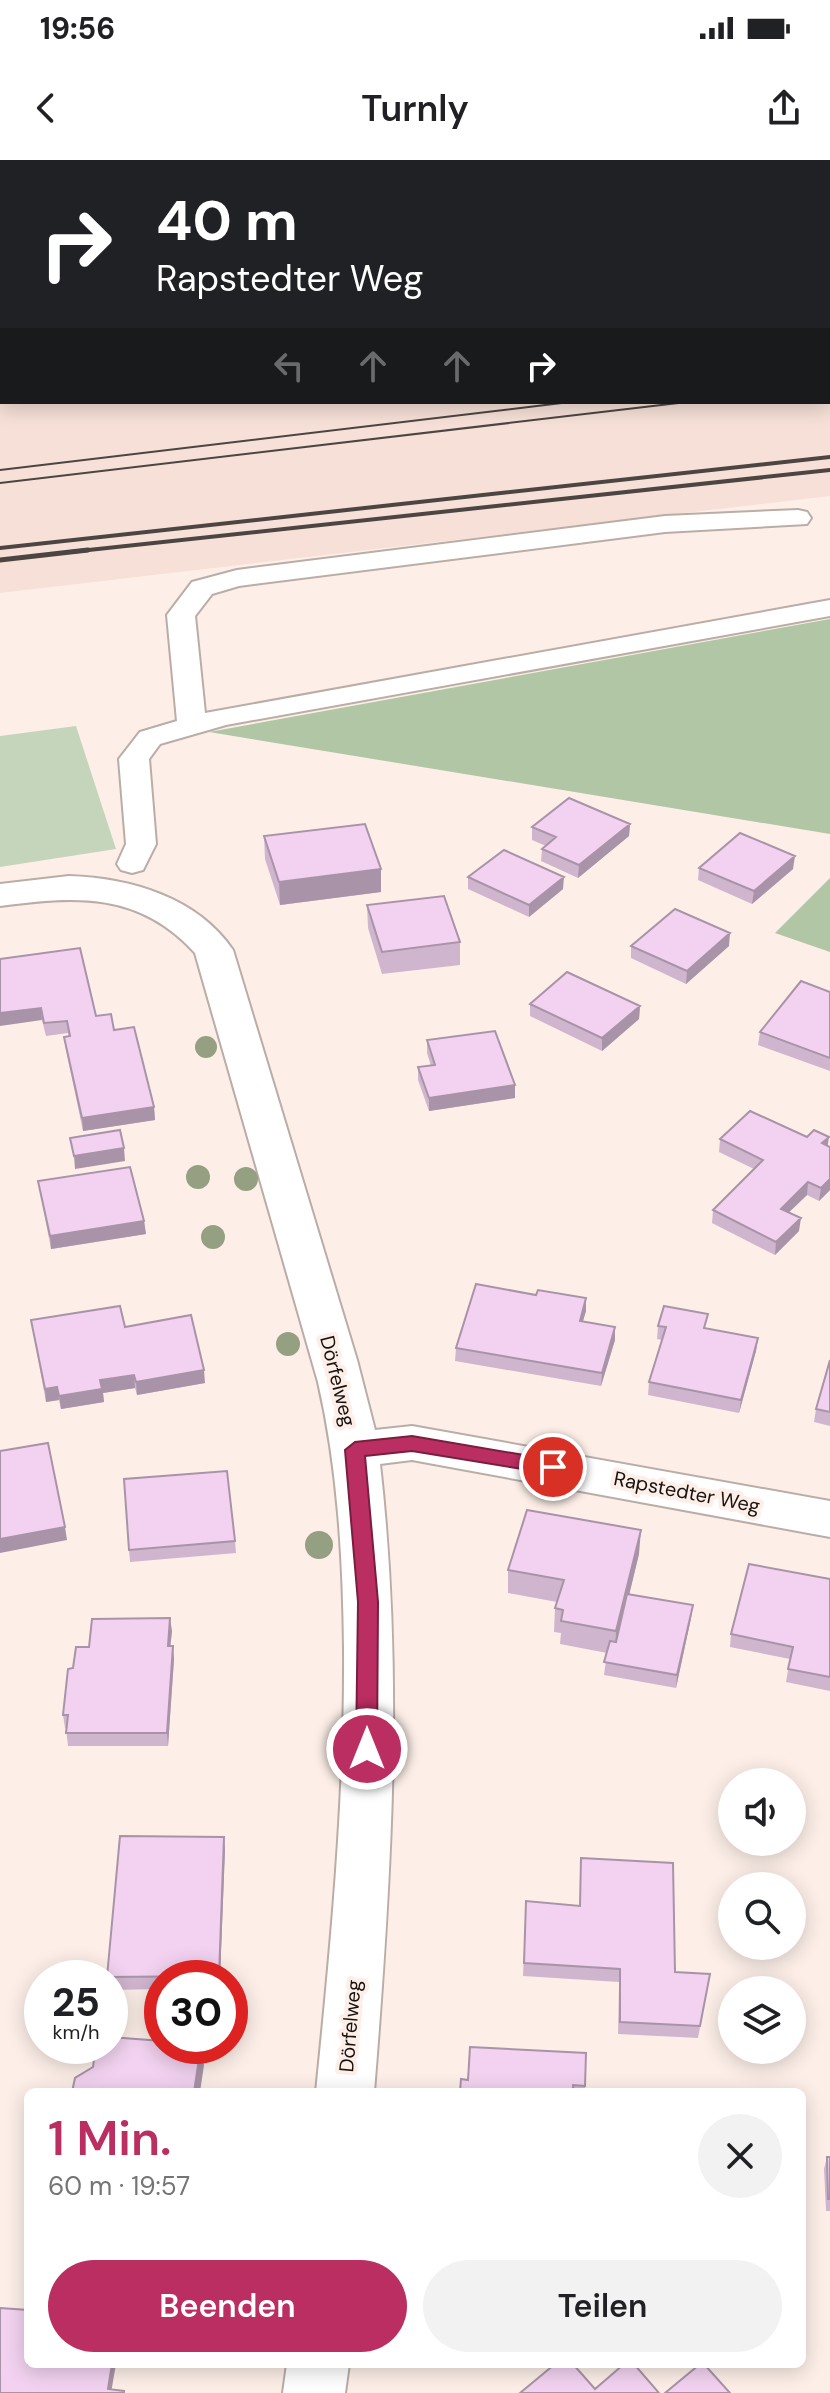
<!DOCTYPE html>
<html lang="de">
<meta charset="utf-8">
<style>
body{margin:0;font-family:"DM Sans",sans-serif;background:#f2f2f2;color:#202124;height:100vh;display:flex;flex-direction:column;font-size:30px;white-space:nowrap}
*{box-sizing:border-box;margin:0}
p{font-size:26px;color:#757577}
.icon{flex:none;width:44px;height:44px;fill:none;stroke:currentColor;stroke-width:2;stroke-linecap:round;stroke-linejoin:round}
.map{position:relative;flex:1;overflow:hidden}
.details{position:absolute;left:24px;top:1928px;width:782px;height:280px;display:flex;flex-direction:column;background:#fff;border-radius:12px;box-shadow:0 4px 20px #0003}
.details>*{flex:none}
.guide{position:absolute;left:0px;top:0px;width:830px;height:244px;box-shadow:0 4px 20px #0003;background:#202124;color:#fff;overflow:hidden}
.fabs{position:absolute;left:718px;top:1608px;display:grid;gap:16px}
.fabs a{display:grid;place-items:center;width:88px;height:88px;border-radius:50%;background:#fff;box-shadow:0 4px 20px #0003;font-size:40px}
.speed{position:absolute;left:24px;top:1800px;display:flex;gap:16px;font-size:40px;font-weight:700;text-align:center}
.speed>*{display:grid;place-content:center;width:104px;height:104px;border-radius:50%;background:#fff;box-shadow:0 4px 20px #0003;line-height:1}
.speed small{font-size:20px;font-weight:400}
.speed .limit{border:12px solid #d22;background:#fff;color:#111}
.pin{position:absolute;display:grid;place-items:center;width:68px;height:68px;color:#fff;margin:-34px;border:4px solid #fff;border-radius:50%;box-shadow:0 2px 8px #0007}
.me{position:absolute;width:88px;margin:-44px;rotate:0deg;stroke-linejoin:round;filter:drop-shadow(0 0 6px #0008)}
.turn{display:flex;align-items:center;gap:28px;height:168px;padding:0 24px;font-size:36px}
.turn .icon{width:104px;height:104px;stroke-width:2.5}
.turn b{display:block;font-size:56px;line-height:68px}
.lanes{display:flex;align-items:center;height:76px;padding:0 24px;background:#0003;justify-content:center;gap:40px;direction:ltr}
.lanes .off{opacity:.35}
.round{display:grid;place-items:center;flex:none;width:84px;height:84px;border-radius:42px;background:#f2f2f2}
.headline{display:flex;align-items:center;justify-content:space-between;height:136px;padding:0 24px}
h1{font-size:48px;font-weight:600;line-height:60px;color:#bb2e61}
.cta{display:flex;gap:16px;margin-top:auto;padding:16px 24px}
.cta a{flex:1;height:92px;border-radius:48px;background:#bb2e61;color:#fff;font-size:32px;font-weight:600;line-height:92px;text-align:center}
.cta a+a{background:#f2f2f2;color:#202124}
.status{display:flex;justify-content:space-between;align-items:center;height:56px;padding:0 40px;background:#fff;direction:ltr}
.status svg{height:22px;fill:currentColor}
header{display:flex;justify-content:space-between;align-items:center;height:104px;padding:0 24px;background:#fff;font-size:36px;font-weight:600}
.map>svg:first-child{display:block}
.built{fill:#f6e0d7}
.green{fill:#c5d5bc}
.forest{fill:#b0c6a4}
.lines{fill:none;stroke-linecap:round;stroke-linejoin:round}
.lane-casing{stroke:#baada7;stroke-width:4}
.street-casing{stroke:#baada7;stroke-width:4}
.lane{fill:#fff;fill-rule:evenodd}
.street{fill:#fff;fill-rule:evenodd}
.tram{stroke:#4c4542;stroke-width:2}
.rail-far1{stroke:#4c4542;stroke-width:4}
.rail{stroke:#4c4542;stroke-width:5}
.tree{fill:#959f81}
.wall{fill:#d0b5ce}
.shaded-wall{fill:#a993a8}
.building{fill:#f2d2f0;stroke:#a993a8;stroke-width:2}
.route{fill:#bb2e61;stroke:#7a1e3f;stroke-width:2}
.labels{text-anchor:middle;stroke-width:8;stroke-linejoin:round;paint-order:stroke}
.street-label{font-size:20px;fill:#171210;stroke:#fdefe8}
</style>
<div class="status"><b>19:56</b><svg viewBox="0 0 49 12"><path d="M0 12V9h3v3zM5 12V6h3v6zM10 12V3h3v9zM15 12V0h3v12zM26 1h20v11H26zM47 4h2v5h-2z"/></svg></div>
<header><svg class="icon" aria-label="back" viewBox="0 0 24 24"><path d="M15 5l-7 7 7 7"/></svg>Turnly<svg class="icon" aria-label="share" viewBox="0 0 24 24"><path d="M12 15V3M7 8l5-5 5 5M5 13v7h14v-7"/></svg></header>
<div class="map">
<svg width="830" height="2233" viewBox="0 0 830 2233">
<rect width="100%" height="100%" fill="#fdefe8"/>
<!-- built -->
<path class="built" d="M0,0L47,2H2V242H828V2H603L830,0V336L0,433Z"/>
<!-- green -->
<path class="green" d="M76,566L116,689L0,707V576Z"/>
<!-- forest -->
<path class="forest" d="M830,459V674L209,572Z
M830,718V792L775,773Z"/>
<g class="lines">
<defs>
<path id="lane" d="M798,350L807,352L811,358L807,364L665,372L239,426L212,434L195,456L205,553L830,440V456L226,565L160,584L149,599L156,684L143,710L132,713L121,710L117,704L126,684L119,599L140,572L177,561L167,455L192,422L237,410L665,356Z"/>
<path id="street" d="M104,0H138L139,2H105Z
M433,0H476L432,2Z
M69,716C130,718 197,737 233,790L357,1200L375,1270L412,1266L830,1341V1377L412,1300L380,1304C404,1514 391,1722 374,1932H316C331,1785 345,1637 344,1489C343,1399 338,1309 318,1222L195,793C139,731 75,736 0,746V724Z
M287,2204H349L345,2233H283Z"/>
</defs>
<!-- lane casing -->
<use href="#lane" class="lane-casing"/>
<!-- street casing -->
<use href="#street" class="street-casing"/>
<!-- lane -->
<use href="#lane" class="lane"/>
<!-- street -->
<use href="#street" class="street"/>
<!-- tram -->
<path class="tram" d="M0,310L570,242
M0,323L687,242"/>
<!-- rail-far1 -->
<path class="rail-far1" d="M0,388L830,297
M70,392L830,310"/>
<!-- rail -->
<path class="rail" d="M0,400L88,390"/>
</g>
<!-- trees -->
<g class="tree">
<circle cx="206" cy="887" r="11"/>
<circle cx="198" cy="1017" r="12"/>
<circle cx="246" cy="1019" r="12"/>
<circle cx="213" cy="1077" r="12"/>
<circle cx="288" cy="1184" r="12"/>
<circle cx="319" cy="1385" r="14"/>
</g>
<!-- wall -->
<path class="wall" d="M828,11H830V41L828,38Z
M630,664L629,676L578,718L541,701L542,689L546,686L532,680V667Z
M264,676L381,732L280,745L265,699Z
M699,708L793,709L752,744L698,720Z
M468,717L563,729L529,757L468,729Z
M367,745L460,782V805L382,814L368,768Z
M631,786H729L686,824L631,798Z
M0,799L96,856L114,870L154,947L155,960L83,971L66,890L64,877L69,876L68,873L46,876L42,860Z
M830,832V911L758,885L760,872Z
M530,844L640,846L639,859L602,891L530,856Z
M427,880L515,938L429,951L418,920V907L431,906L427,893Z
M720,979L830,987V1030L819,1041L807,1035L789,1052L799,1071L775,1095L712,1063L713,1050L754,1009L719,992Z
M38,1021L144,1061L146,1074L51,1089Z
M536,1135L586,1138V1151L583,1161L615,1180L601,1226L455,1201L456,1188Z
M31,1160L125,1167L205,1223L137,1235L135,1228L103,1233L104,1242L61,1249L59,1240L46,1242Z
M658,1166L706,1168L758,1178L756,1191L739,1253L648,1235L649,1222L662,1180L657,1179Z
M830,1200V1266L814,1262L816,1249Z
M235,1381L236,1393L130,1402L129,1390Z
M639,1394L629,1434L691,1458L676,1528L604,1515L607,1493L560,1484L561,1473L554,1472L555,1448L557,1442L508,1433V1410Z
M830,1419V1531L786,1522L790,1499L730,1487L731,1474Z
M172,1471L170,1486L174,1499L168,1586H68L66,1568H65L63,1555L89,1487Z
M225,1689L220,1818H162V1829L110,1830V1818L107,1817Z
M581,1698L675,1812L710,1814L698,1878L618,1874L619,1822L523,1816L526,1741L580,1746Z
M586,1893L585,1932H460L468,1920Z
M827,1997H830V2051H826L824,2009Z"/>
<!-- shaded-wall -->
<path class="shaded-wall" d="M630,664L629,676L578,718L579,705Z
M795,696L793,709L752,744L754,731Z
M381,709V732L280,745L279,722Z
M564,717L563,729L529,757V745Z
M730,773L729,786L686,824L687,811Z
M640,846L639,859L602,891V878Z
M41,848L42,860L0,866V853Z
M515,925V938L429,951V938Z
M154,947L155,960L83,971L82,958Z
M829,977L827,990L822,983Z
M124,988L125,1001L75,1009L74,996Z
M830,1019V1030L819,1041L821,1028Z
M808,1022L807,1035L779,1062L781,1049Z
M801,1058L799,1071L775,1095L776,1082Z
M144,1061L146,1074L51,1089L50,1076Z
M586,1138V1151L579,1174L580,1161Z
M615,1167V1180L601,1226L602,1213Z
M758,1178L756,1191L739,1253L741,1240Z
M204,1210L205,1223L137,1235L136,1222Z
M134,1215L135,1228L103,1233L104,1242L61,1249L59,1236L100,1220Z
M57,1227L59,1240L46,1242L45,1229Z
M65,1367L67,1380L0,1393V1379Z
M641,1370L639,1394L615,1494L616,1471Z
M693,1445L691,1458L676,1528L677,1515Z
M170,1458L172,1471L169,1499L168,1486Z
M173,1486L174,1499L168,1586L167,1573Z
M224,1677L225,1689L220,1818H219Z
M201,1886L204,1905L200,1932H194Z
M112,2204H116L111,2233L108,2229Z"/>
<!-- building -->
<path class="building" d="M496,0H540L541,2H480Z
M706,0H713L715,2H690Z
M828,11H830V29L828,27Z
M569,638L630,664L579,705L542,689L556,677L532,667Z
M365,664L381,709L279,722L264,676Z
M740,673L795,696L754,731L699,708Z
M504,690L564,717L529,745L468,717Z
M444,736L460,782L382,792L367,745Z
M675,749L730,773L687,811L631,786Z
M80,788L96,856L111,854L114,870L134,867L154,947L82,958L64,877L70,876L67,861L44,863L41,848L0,853V799Z
M567,812L640,846L602,878L530,844Z
M801,821L830,832V898L760,872Z
M495,871L515,925L429,938L418,907L435,905L427,880Z
M750,951L807,977L814,970L829,977L822,983L830,987V1019L821,1028L808,1022L781,1049L801,1058L776,1082L713,1050L763,1000L720,979Z
M120,970L124,988L74,996L70,978Z
M130,1007L144,1061L50,1076L38,1021Z
M476,1124L536,1135L538,1130L586,1138L580,1161L615,1167L602,1213L456,1188Z
M120,1146L125,1167L191,1155L204,1210L136,1222L134,1215L100,1220L102,1229L59,1236L57,1227L45,1229L31,1160Z
M664,1146L708,1154L704,1168L758,1178L741,1240L649,1222L666,1167L658,1166Z
M830,1200V1252L816,1249Z
M48,1283L65,1367L0,1379V1291Z
M227,1311L235,1381L129,1390L124,1319Z
M527,1350L641,1370L616,1471L561,1461L563,1450L555,1448L564,1420L508,1410Z
M749,1404L830,1419V1517L788,1509L793,1487L731,1474Z
M627,1434L693,1445L677,1515L604,1502L610,1481L616,1482Z
M170,1458L168,1486H173L167,1573H66L68,1555H63L68,1509L73,1508L76,1487H89L92,1459Z
M120,1676L224,1677L219,1816L107,1817Z
M581,1698L673,1703L675,1812L710,1814L700,1866L620,1862V1809L524,1803L526,1741L580,1746Z
M110,1877L162,1881V1886H201L194,1932H72L75,1918L93,1907L96,1886H110Z
M470,1887L586,1893L585,1926L573,1925V1932H460L461,1919L468,1920Z
M827,1997H830V2039H828Z
M0,2148L28,2150V2204H112L108,2229L124,2231V2233H0Z
M555,2204H573L595,2229L624,2204H634L659,2233H520Z
M700,2204H704L730,2233H665Z"/>
<!-- route -->
<path class="route" d="M412,1276L553,1300L560,1302L563,1307L560,1312L553,1314L412,1291L365,1296L378,1442L377,1589L374,1596L367,1598L359,1596L356,1589L358,1442L345,1290L355,1282Z"/>
<g class="labels">
<!-- street labels -->
<g class="street-label">
<text transform="translate(338 1221) rotate(76)" y="7">Dörfelweg</text>
<text transform="translate(687 1332) rotate(11)" y="7">Rapstedter Weg</text>
<text transform="translate(350 1866) rotate(-85)" y="7">Dörfelweg</text>
</g>
</g>
</svg>
<div class="fabs">
<a><svg class="icon" aria-label="sound" viewBox="0 0 24 24"><path d="M4 9h4l5-4v14l-5-4H4zM17 9q2 3 0 6"/></svg></a>
<a><svg class="icon" aria-label="search" viewBox="0 0 24 24"><circle cx="10" cy="10" r="6"/><path d="M15 15l6 6"/></svg></a>
<a><svg class="icon" aria-label="layers" viewBox="0 0 24 24"><path d="M12 4l9 5-9 5-9-5zM3 14l9 5 9-5"/></svg></a>
</div>
<div class="speed"><div>25<small>km/h</small></div><div class="limit">30</div></div>
<div class="pin" style="left:553px;top:1307px;background:#d93025"><svg class="icon" aria-label="arrive" viewBox="0 0 24 24"><path d="M6 21V4h12l-3 4 3 4H6"/></svg></div>
<svg class="me" style="left:367px;top:1589px" viewBox="-20 -20 40 40"><circle r="17" fill="#bb2e61" stroke="#fff" stroke-width="3"/><path d="M0-11L8 9 0 5-8 9z" fill="#fff"/></svg>
<div class="guide">
<div class="turn"><svg class="icon" aria-label="right" viewBox="0 0 24 24"><path d="M7 20v-9h11M14 6l5 5-5 5"/></svg><div><b>40 m</b>Rapstedter Weg</div></div>
<div class="lanes"><svg class="icon off" aria-label="left" viewBox="0 0 24 24"><path d="M17 20v-9H6M10 6l-5 5 5 5"/></svg><svg class="icon off" aria-label="ahead" viewBox="0 0 24 24"><path d="M12 20V5M6 11l6-6 6 6"/></svg><svg class="icon off" aria-label="ahead" viewBox="0 0 24 24"><path d="M12 20V5M6 11l6-6 6 6"/></svg><svg class="icon" aria-label="right" viewBox="0 0 24 24"><path d="M7 20v-9h11M14 6l5 5-5 5"/></svg></div>
</div>
<section class="details">
<div class="headline"><div><h1>1 Min.</h1><p>60 m · 19:57</p></div><a class="round"><svg class="icon" aria-label="close" viewBox="0 0 24 24"><path d="M6 6l12 12M18 6L6 18"/></svg></a></div>
<div class="cta"><a>Beenden</a><a>Teilen</a></div>
</section>
</div>
